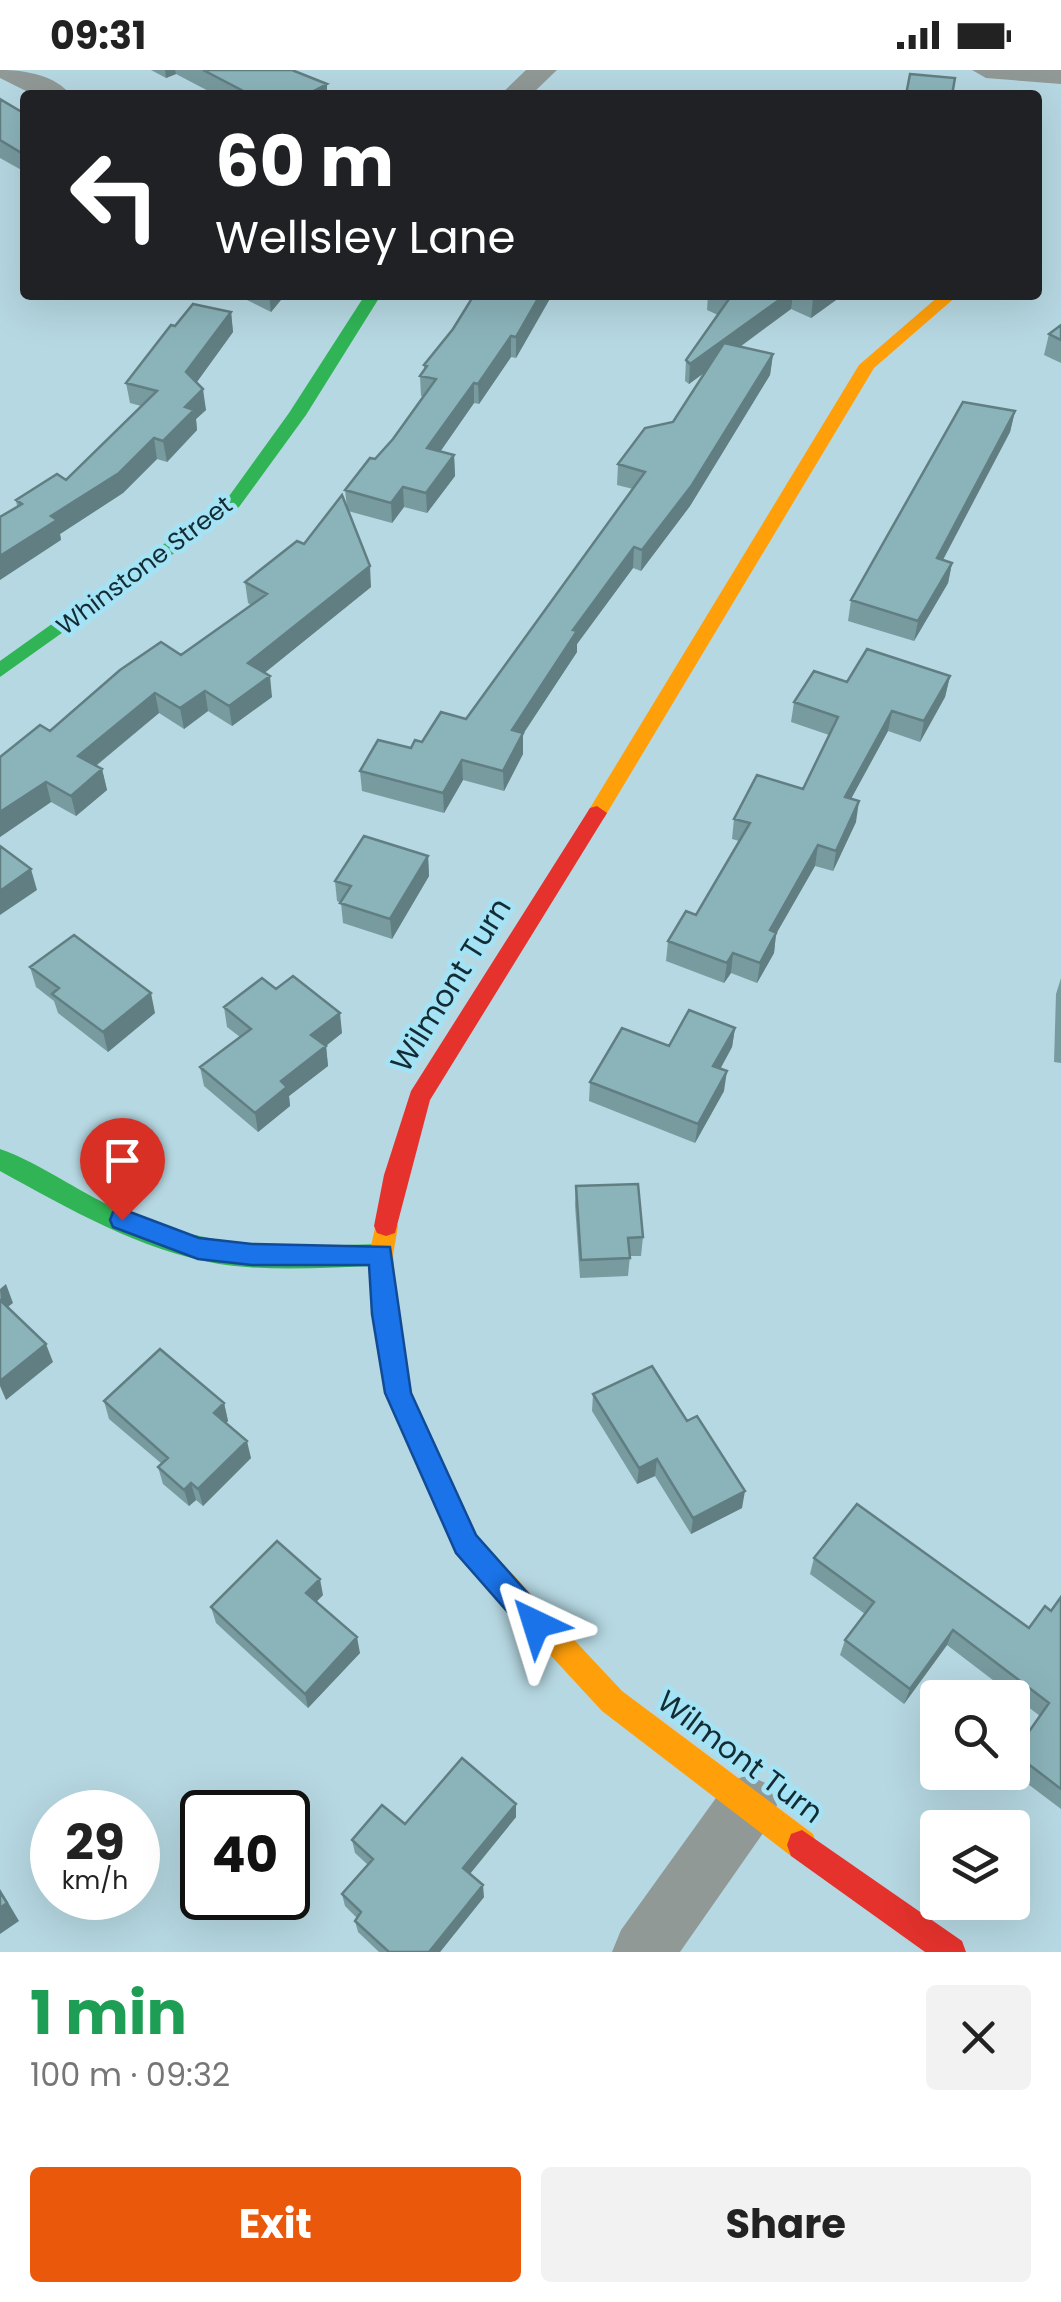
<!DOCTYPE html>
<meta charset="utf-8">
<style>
body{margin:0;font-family:Poppins,sans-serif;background:#f2f2f2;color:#222;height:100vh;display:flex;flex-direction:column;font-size:38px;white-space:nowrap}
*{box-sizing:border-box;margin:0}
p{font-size:32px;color:#767676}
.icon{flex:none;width:55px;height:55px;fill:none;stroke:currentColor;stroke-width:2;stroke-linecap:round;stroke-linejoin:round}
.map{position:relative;height:1882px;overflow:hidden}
.side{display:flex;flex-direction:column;background:#fff;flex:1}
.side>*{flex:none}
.guide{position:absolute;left:20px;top:20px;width:1022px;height:210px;border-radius:10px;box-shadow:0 10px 40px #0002;background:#202124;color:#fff;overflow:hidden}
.fabs{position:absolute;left:920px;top:1610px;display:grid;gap:20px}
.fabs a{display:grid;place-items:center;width:110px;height:110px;border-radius:10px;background:#fff;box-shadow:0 10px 40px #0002;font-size:50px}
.speed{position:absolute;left:30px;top:1720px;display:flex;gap:20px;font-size:50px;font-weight:700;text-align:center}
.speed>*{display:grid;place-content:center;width:130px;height:130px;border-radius:50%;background:#fff;box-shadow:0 10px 40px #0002;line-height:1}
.speed small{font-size:25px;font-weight:400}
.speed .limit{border:5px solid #111;border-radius:15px;background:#fff;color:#111}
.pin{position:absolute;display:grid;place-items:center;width:85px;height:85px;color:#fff;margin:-102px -42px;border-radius:50% 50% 50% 0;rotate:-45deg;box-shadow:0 0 10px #0007}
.pin .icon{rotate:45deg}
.me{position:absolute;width:110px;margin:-55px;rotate:319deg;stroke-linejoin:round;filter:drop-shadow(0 0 8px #0008)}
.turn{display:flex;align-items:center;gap:35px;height:210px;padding:0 30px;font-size:45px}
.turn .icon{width:130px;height:130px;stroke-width:2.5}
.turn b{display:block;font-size:70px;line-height:85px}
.round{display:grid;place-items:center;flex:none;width:105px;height:105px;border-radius:10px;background:#f2f2f2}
.headline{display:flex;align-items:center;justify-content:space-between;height:170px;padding:0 30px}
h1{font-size:60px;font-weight:700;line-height:75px;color:#1e9e55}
.button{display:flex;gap:20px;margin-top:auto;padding:20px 30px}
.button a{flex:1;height:115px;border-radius:10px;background:#ea580c;color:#fff;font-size:40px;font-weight:700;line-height:115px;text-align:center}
.button a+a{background:#f2f2f2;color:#222}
.status{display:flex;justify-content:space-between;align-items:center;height:70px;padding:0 50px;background:#fff;direction:ltr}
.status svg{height:28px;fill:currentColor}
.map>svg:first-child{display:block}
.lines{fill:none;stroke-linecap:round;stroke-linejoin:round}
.street{fill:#919997;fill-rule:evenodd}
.fast{fill:#30b455;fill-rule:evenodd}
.slow{fill:#ff9f0a;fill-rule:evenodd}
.jam{fill:#e5322d;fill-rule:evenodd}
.wall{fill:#789ba0}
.shaded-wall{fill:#617e82}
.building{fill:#8bb4ba;stroke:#617e82;stroke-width:2.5}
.route{fill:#1a73e8;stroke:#114b97;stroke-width:2.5}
.labels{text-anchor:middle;stroke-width:9;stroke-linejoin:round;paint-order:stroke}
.far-street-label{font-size:25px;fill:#132c34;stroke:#a3e3f5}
.street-label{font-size:30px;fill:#132c34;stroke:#a3e3f5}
</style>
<div class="status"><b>09:31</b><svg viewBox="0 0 49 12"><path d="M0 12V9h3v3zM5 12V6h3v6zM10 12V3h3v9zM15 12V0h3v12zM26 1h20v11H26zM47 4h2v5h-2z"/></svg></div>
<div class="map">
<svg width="1061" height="1882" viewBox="0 0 1061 1882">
<rect width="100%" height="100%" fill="#b6d8e2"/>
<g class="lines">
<!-- street -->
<path class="street" d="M0,0C25,0 55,5 71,25H34L0,8Z
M526,0H557L531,25H500Z
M972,0H1061V14L986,8Z
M747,1705L768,1714L777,1735L768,1756L680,1882H612L621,1860L726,1714Z"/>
<!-- fast -->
<path class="fast" d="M365,225H381L306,345L239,437L0,607V591L227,429L289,343Z
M0,1079C40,1093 77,1121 117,1139C207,1180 284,1177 381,1174L390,1178L393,1185L390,1192L381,1196C328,1197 272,1202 219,1194C140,1180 69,1139 0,1101Z"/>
<!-- slow -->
<path class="slow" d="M940,225H958L874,298L604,748H590L587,743L590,738L859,295Z
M386,1146L395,1149L398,1156L393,1185L398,1245L411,1323L476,1465L622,1621L813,1764L817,1775L813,1786L802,1790L791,1786L602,1641L456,1483L385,1323L372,1245L369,1185L377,1149Z"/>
<!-- jam -->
<path class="jam" d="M597,736L607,743L430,1030L395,1163L386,1166L377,1163L374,1156L384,1105L411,1021L590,738Z
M802,1760L962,1871L966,1882H925L791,1786L787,1775L791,1764Z"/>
</g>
<!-- wall -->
<path class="wall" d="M151,0H292L327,25H216L176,4L166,8Z
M0,29L25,44V102L0,88Z
M237,225H285L271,242Z
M552,225L516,288L511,287L479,334L474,333L440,382L454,385L455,406L427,443L404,437L392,453L348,441L371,517L264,603L272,627L232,656L208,641L184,659L159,643L96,696L102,699L107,720L76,746L51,732L0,767V687L50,661L181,585L251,535L248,533L245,512L304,474L347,437L345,420L393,369L424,327L421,326L420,306L424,300V295Z
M708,225H843L811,248L791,239L740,277L773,284L770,305L690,436L641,501L633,498L577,574V582L523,663V684L504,721L463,710L444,743L362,721L360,701L411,678L466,649L633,419L617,415L618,394L673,352L705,302L689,314L685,311L686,290L718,245L707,240Z
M231,242L233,262L196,313L206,340L196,349L197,360L167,392L157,389L123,423L60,464L61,470L17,436L16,430L66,410L141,336L130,333L126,313L175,256Z
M1061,255V293L1044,285L1049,264Z
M1015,341L1010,362L942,490L952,493L948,513L914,571L848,551L851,530Z
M950,606L945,627L920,672L888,661L851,729L856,752L833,801L815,796L776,864L774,883L757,913L731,903L724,913L666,891L668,871L696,845L739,771L732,769L734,749L803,719L829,665L791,652L794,632L847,612Z
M428,786L429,806L392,869L343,853L341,833L337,831L335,811Z
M30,897L155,943L108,982L58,943L54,931L36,917Z
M1061,908V993L1054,992L1056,924Z
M276,919L342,963L326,976L328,996L289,1026L290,1036L258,1062L204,1016L200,997L240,967L227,957L224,937Z
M735,958L732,977L720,999L724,1021L695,1073L589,1031L590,1012L669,976Z
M576,1116L643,1167L641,1186H630L628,1206L580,1208L575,1135Z
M593,1324L742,1438L691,1464L655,1406L637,1414L592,1341Z
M104,1331L224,1333L228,1351L226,1353L251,1388L203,1436L196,1430L189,1436L163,1414L158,1397L162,1394L109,1349Z
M814,1488L1029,1558L1051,1541L1061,1527V1739L1012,1702V1685L1040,1646L947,1575L904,1634L840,1585L845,1570L865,1544L810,1504Z
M323,1525L317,1531L360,1583L308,1638L216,1553L211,1537Z
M516,1747L470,1804L484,1827L440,1882H379L358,1862L355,1851L357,1848L345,1836L342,1824L368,1795L355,1783L352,1770L405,1754Z"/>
<!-- shaded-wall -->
<path class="shaded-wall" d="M165,0H175L176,4L166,8Z
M327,14V25H306Z
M269,225H285L271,242Z
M540,225H552L516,288V267Z
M786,225H793L791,239L689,314L690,294Z
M817,225H843L811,248L813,228Z
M231,242L233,262L189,323L186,302Z
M511,266V287L479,334L478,314Z
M773,284L770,305L690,436L641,501L642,480Z
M474,313V333L428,399L427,378Z
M203,319L206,340L196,349L197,360L167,392L163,371L185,337Z
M1015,341L1010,362L933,509L937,488Z
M154,368L157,389L123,423L60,464L61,470L0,510V486Z
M454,385L455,406L427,443L426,423Z
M403,417L404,437L392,453L391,433Z
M634,477L633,498L577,574V582L512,681V660L573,560Z
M952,493L948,513L914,571L918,551Z
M370,496L371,517L251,614L248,593Z
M270,606L272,627L232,656L229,636Z
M950,606L945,627L920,672L924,651Z
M205,621L208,641L184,659L180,638Z
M155,623L159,643L83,706L78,686Z
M892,641L888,661L841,747L845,727Z
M523,663V684L504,721L503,701Z
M462,690L463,710L444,743L443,723Z
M102,699L107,720L76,746L71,726Z
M46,712L51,732L0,767V742Z
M859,731L856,752L833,801L836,781Z
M818,775L815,796L776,864L774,883L757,913L760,893L770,860Z
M428,786L429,806L392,869L390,849Z
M31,799L37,820L0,845V821Z
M733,883L731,903L724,913L727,893Z
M151,923L155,943L108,982L103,962Z
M340,943L342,963L314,985L311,965Z
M735,958L732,977L711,1016L713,996Z
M326,976L328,996L289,1026L290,1036L258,1062L255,1043L281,1011Z
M727,1001L724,1021L695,1073L698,1054Z
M6,1214L13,1233L1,1242L0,1219Z
M46,1274L53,1292L6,1330L0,1316V1311Z
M224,1333L228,1351L218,1360L214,1343Z
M247,1371L251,1388L203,1436L198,1419Z
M657,1389L655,1406L637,1414L639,1398Z
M191,1413L196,1430L189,1436L184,1420Z
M745,1421L742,1438L691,1464L693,1448Z
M320,1509L323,1525L310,1538L306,1523Z
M953,1560L947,1575L904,1634L910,1619Z
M357,1567L360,1583L308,1638L305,1624Z
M516,1734V1747L464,1811L463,1798Z
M483,1815L484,1827L440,1882H429Z
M0,1819L19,1851L0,1864Z"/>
<!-- building -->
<path class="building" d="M203,0H292L327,14L306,25H251Z
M910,4L955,8L952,25H906Z
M0,29L25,44V85L0,70Z
M474,225H540L516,267L511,266L478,314L474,313L427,378L454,385L426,423L403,417L391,433L345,420L370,388L375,389L393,369L436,309L420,306L427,296L424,295L453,259Z
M721,225H786L690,294L686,290L729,229Z
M193,234L231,242L186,302L203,319L185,337L194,340L163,371L154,368L119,403L51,446L57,450L0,486V447L22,434L16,430L57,404L66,410L157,321L126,313L171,255L175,256Z
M1061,255V270L1049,264Z
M724,273L773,284L692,415L642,480L634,477L573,560L577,561L512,660L523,663L503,701L462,690L443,723L360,701L378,670L411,678L415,670L422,672L441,642L466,649L645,402L618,394L645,358L673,352Z
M963,332L1015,341L937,488L952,493L918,551L851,530Z
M342,425L370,496L248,593L270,606L229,636L205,621L180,638L155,623L78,686L102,699L71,726L46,712L0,742V687L40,655L50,661L120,600L161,572L181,585L267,524L245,512L297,471L304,474Z
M867,579L950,606L924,651L892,641L845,727L859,731L836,781L818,775L770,860L776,863L760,893L733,883L727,893L668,871L686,841L696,845L750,753L734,749L757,705L803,719L838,647L794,632L814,601L847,612Z
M364,766L428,786L390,849L340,833L351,816L335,811Z
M0,776L31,799L0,821Z
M74,865L151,923L103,962L52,924L59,918L30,897Z
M293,906L340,943L311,965L326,976L281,1011L287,1017L255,1043L200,997L251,959L224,937L262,908L276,919Z
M689,940L735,958L713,996L727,1001L698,1054L590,1012L622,958L669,976Z
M638,1114L643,1167L628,1168L630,1188L581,1190L576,1116Z
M0,1230L46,1274L0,1311Z
M160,1279L224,1333L214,1343L247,1371L198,1419L191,1413L184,1420L158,1397L168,1388L104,1331Z
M652,1296L687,1351L697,1346L745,1421L693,1448L657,1389L639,1398L593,1324Z
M857,1434L1029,1558L1045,1536L1051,1541L1061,1527V1719L1014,1683L1049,1633L953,1560L910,1619L845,1570L874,1532L814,1488Z
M277,1471L320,1509L306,1523L357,1567L305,1624L211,1537Z
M462,1688L516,1734L463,1798L483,1815L429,1882H389L355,1851L361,1842L342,1824L373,1789L352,1770L382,1735L405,1754Z
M0,1822L7,1833L0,1838Z"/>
<!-- route -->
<path class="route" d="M122,1139L199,1168L252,1174L390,1177L411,1323L476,1465L546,1544L550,1554L546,1563L536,1567L526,1563L456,1483L385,1323L372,1244L369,1195H252L198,1189L113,1157L110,1150L113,1142Z"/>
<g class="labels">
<!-- far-street labels -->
<g class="far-street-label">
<text transform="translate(144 495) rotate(-37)" y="9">Whinstone Street</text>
</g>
<!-- street labels -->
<g class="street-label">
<text transform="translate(451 915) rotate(-58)" y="10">Wilmont Turn</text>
<text transform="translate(740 1687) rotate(37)" y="10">Wilmont Turn</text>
</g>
</g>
</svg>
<div class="fabs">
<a><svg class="icon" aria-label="search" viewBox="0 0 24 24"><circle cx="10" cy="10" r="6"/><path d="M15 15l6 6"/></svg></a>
<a><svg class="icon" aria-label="layers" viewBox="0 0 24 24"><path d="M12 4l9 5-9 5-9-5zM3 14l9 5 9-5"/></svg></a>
</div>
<div class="speed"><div>29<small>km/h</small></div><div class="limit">40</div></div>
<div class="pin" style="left:122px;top:1150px;background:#d93025"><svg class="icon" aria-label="arrive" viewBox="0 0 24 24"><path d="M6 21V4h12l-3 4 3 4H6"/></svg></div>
<svg class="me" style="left:536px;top:1554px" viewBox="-20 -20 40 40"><path d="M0-17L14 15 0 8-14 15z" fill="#1a73e8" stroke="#fff" stroke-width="4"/></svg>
<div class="guide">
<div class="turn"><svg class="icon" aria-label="left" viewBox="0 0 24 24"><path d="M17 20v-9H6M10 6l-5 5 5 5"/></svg><div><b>60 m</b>Wellsley Lane</div></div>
</div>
</div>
<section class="side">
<div class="headline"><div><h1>1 min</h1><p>100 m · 09:32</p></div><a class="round"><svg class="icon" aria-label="close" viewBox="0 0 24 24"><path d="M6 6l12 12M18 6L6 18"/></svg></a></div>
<div class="button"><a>Exit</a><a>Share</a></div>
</section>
